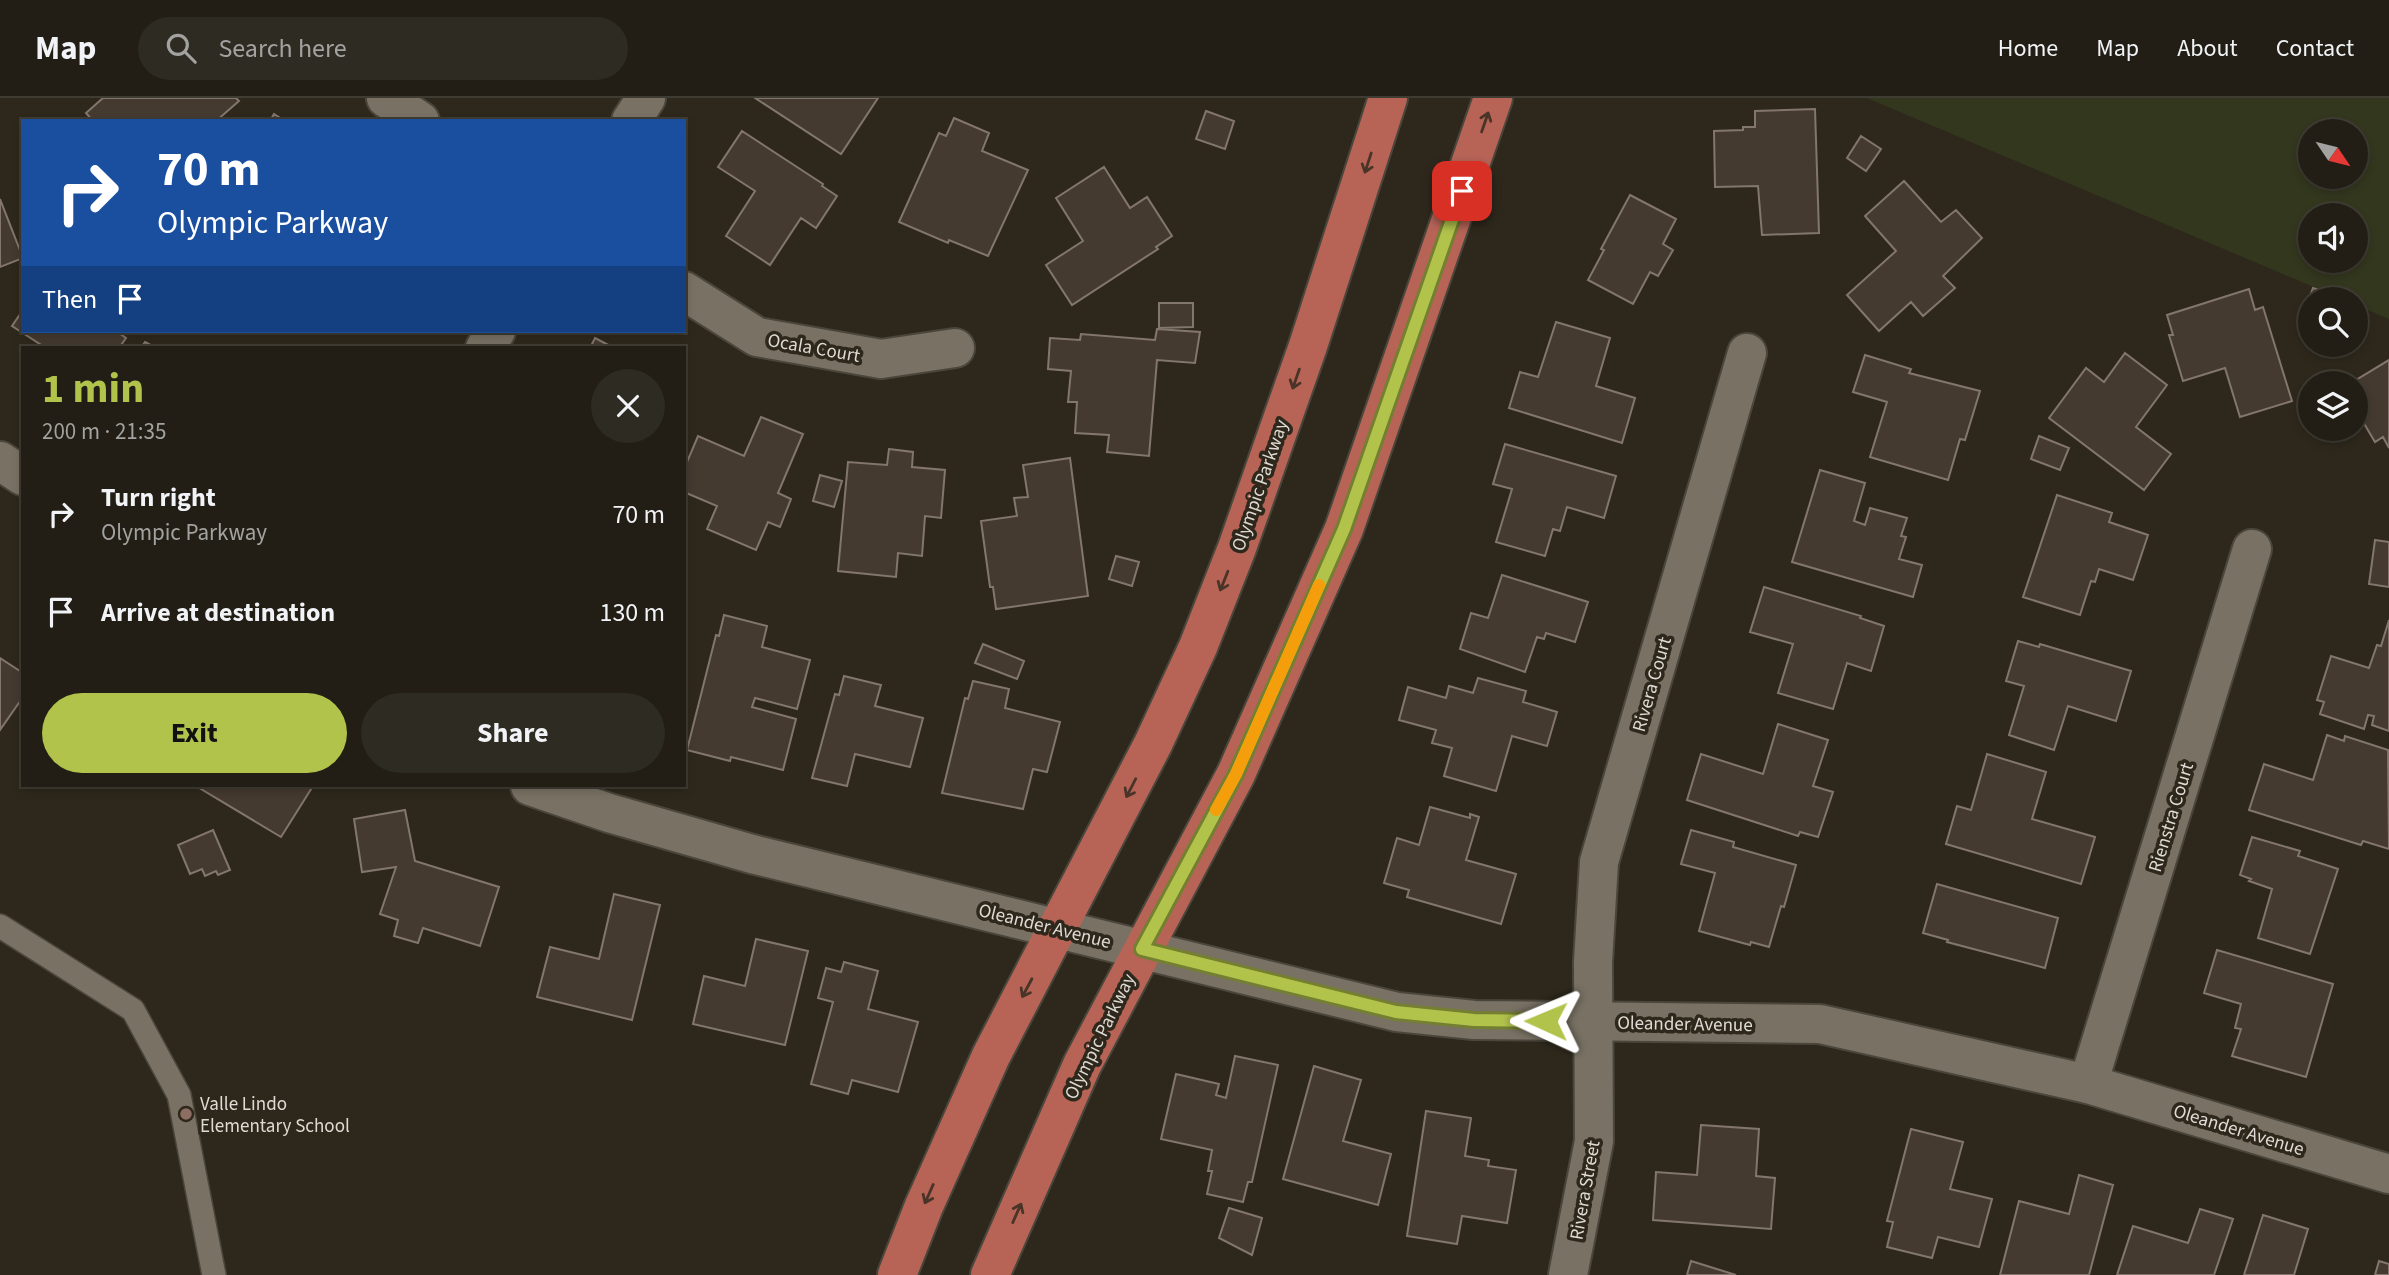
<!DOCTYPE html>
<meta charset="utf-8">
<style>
body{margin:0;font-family:"Source Sans 3",sans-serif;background:#2e2b22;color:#f1f3f6;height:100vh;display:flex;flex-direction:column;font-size:26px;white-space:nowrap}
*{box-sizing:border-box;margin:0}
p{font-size:23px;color:#a2a2a0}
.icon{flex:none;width:38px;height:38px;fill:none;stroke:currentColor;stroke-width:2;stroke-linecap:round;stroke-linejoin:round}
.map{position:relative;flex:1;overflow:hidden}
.side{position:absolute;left:21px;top:248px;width:665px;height:441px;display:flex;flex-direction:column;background:#221e15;border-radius:0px;box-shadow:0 4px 10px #0003,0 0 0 2px #3f3c34}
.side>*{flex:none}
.top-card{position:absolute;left:21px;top:21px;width:665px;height:214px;border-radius:0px;box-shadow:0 4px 10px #0003,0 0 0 2px #3f3c34;background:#1a4fa0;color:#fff;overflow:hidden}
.needle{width:46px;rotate:125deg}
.buttons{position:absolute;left:2298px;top:21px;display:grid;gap:14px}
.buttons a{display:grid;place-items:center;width:70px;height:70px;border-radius:50%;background:#221e15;box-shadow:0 4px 10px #0003,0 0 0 2px #3f3c34;font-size:35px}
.pin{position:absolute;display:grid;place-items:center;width:60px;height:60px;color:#fff;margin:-30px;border-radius:14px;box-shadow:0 4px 10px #0006}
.me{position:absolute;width:77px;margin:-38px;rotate:271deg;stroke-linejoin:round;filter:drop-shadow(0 0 5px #0008)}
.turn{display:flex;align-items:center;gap:24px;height:147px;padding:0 21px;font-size:32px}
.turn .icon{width:91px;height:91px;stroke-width:2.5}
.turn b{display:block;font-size:49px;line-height:60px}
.then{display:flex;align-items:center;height:66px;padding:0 21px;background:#0003;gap:14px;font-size:26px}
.round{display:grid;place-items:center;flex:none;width:74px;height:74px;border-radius:37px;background:#2e2b22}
.headline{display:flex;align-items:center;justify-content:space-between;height:119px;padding:0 21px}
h1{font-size:42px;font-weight:700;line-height:52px;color:#b2c34c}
.button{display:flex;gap:14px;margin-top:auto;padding:14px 21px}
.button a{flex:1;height:80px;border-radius:42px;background:#b2c34c;color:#111;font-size:28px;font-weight:700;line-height:80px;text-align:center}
.button a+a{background:#2e2b22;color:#f1f3f6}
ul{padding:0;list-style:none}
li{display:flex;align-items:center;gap:21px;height:98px;padding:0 21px}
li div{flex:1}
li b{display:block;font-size:26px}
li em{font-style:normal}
header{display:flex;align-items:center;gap:42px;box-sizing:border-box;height:98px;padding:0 35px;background:#221e15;border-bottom:2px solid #3f3c34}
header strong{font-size:33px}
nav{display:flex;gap:38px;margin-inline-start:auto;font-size:24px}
.search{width:490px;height:63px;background:#2e2b22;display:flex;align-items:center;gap:18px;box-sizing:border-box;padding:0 24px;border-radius:38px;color:#a2a2a0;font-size:26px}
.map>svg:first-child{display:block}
.green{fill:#33371e;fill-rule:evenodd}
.building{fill:#453a30;stroke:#83766c;stroke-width:2}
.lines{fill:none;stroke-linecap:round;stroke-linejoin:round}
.service-casing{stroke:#4b463c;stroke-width:26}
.minor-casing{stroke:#4b463c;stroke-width:42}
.tertiary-casing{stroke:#4b463c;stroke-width:42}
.primary-casing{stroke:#4b463c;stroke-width:42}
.service{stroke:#797264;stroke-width:23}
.minor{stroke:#797264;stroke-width:38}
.tertiary{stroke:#797264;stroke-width:38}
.primary{stroke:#b76457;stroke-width:38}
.oneway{stroke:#493428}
.route-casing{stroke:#747f31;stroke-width:18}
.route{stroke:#b2c34c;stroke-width:12}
.slow{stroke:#f59e0b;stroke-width:12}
.education-dot{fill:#8d6e63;stroke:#2e281c;stroke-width:2.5}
.labels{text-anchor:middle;stroke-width:7;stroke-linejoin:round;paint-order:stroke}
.street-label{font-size:19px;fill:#dfdbd4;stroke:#2e281c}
.poi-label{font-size:19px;fill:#dfdbd4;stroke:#2e281c;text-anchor:start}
</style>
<header>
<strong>Map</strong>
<div class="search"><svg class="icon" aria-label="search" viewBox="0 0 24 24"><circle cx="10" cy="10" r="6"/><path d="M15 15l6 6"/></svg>Search here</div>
<nav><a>Home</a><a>Map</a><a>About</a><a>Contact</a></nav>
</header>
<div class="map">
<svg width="2389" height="1177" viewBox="0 0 2389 1177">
<rect width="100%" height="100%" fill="#2e281c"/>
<!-- green -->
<path class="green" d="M1867,0H2389V221L2356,207V201H2342ZM2310,33H2356V79H2310ZM2310,117H2356V163H2310Z"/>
<!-- building -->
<path class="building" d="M103,0H236L239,3L216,23H93L86,15Z
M755,0H878L841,56Z
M1815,11L1819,135L1762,137L1758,88L1715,89L1714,33L1743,32V29H1755V13Z
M1206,13L1234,23L1225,51L1196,41Z
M274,16L285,23H270Z
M954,20L989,35L982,53L1028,72L988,158L949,142L948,145L899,124L939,35L946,38Z
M742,33L823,86L822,88L837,98L816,130L801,120L770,167L726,138L755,93L718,69Z
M1861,38L1881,51L1866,73L1847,60Z
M1104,69L1130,110L1147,99L1172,138L1156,149L1158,151L1072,207L1046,167L1083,143L1056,100Z
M1904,83L1941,124L1956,112L1982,140L1943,178L1955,190L1923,218L1911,204L1879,233L1847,197L1896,153L1865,118Z
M1630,97L1676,121L1663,146L1673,152L1658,178L1650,174L1633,206L1588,182L1604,152L1601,151Z
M0,101L23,160L0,169Z
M2313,190L2337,198L2336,201H2310V218L2303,216Z
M2249,191L2255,212L2263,209L2292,303L2240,319L2225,270L2183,283L2169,237H2173L2167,217Z
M1159,205H1193V229L1159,230Z
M23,212V233H116L126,240L119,250H46L12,228Z
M1556,224L1610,240L1596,288L1635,300L1622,345L1509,310L1520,274L1538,279Z
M1157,231L1200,234L1195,265L1157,262L1149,358L1107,354L1109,337L1075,335L1077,304H1068L1071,273L1048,271L1050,240L1080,242L1081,236L1155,242Z
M595,240L614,250H590Z
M145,244L156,250H141Z
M2125,255L2167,287L2136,329L2171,356L2144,392L2049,320L2086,270L2104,284Z
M1865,257L1911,271L1909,275L1980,293L1965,342L1960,341L1948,382L1870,359L1887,304L1853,294Z
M2389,262V350L2383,339L2375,344L2359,317L2365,312L2356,297V285H2351Z
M761,319L803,336L778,395L791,401L780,429L768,424L756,452L707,431L717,408L684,394V371L698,338L744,358Z
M2039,338L2069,350L2060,372L2031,361Z
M1505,346L1616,378L1604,420L1567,409L1560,433L1553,431L1545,458L1496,444L1512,391L1493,386Z
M889,351L913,354L912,369L945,372L941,420L925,418L922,458L898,455L896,479L838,473L848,364L887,367Z
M1070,360L1088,498L996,511L993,489H990L981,423L1017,418L1014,400L1028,399L1023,367Z
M1820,372L1865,385L1854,423L1865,427L1870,410L1907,420L1901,438L1906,439L1899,461L1922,467L1913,499L1792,464Z
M820,377L842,383L834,409L813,403Z
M2057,397L2112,415L2109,424L2148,437L2133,482L2099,471L2095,484L2091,483L2080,517L2023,499Z
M2375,442L2389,444V489L2369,486Z
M1116,458L1139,464L1132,488L1109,481Z
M1502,477L1588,504L1575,544L1546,535L1544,541L1537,539L1525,574L1460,551L1471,515L1488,520Z
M1764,489L1861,518L1860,520L1884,528L1871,573L1847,565L1833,611L1778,595L1793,546L1750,534Z
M724,517L767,528L762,549L810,562L797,611L755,600L752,609L796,621L783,672L731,659L730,663L687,652L716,537L719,538Z
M2389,522V633L2372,627L2374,618L2368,617L2364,631L2320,616L2324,604L2317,602L2331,558L2369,570L2377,547L2381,548Z
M2018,543L2039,549L2040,546L2131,573L2116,623L2068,608L2054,652L2009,637L2024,588L2006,583Z
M983,546L1024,563L1017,581L975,565Z
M0,560L23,575V599L0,632Z
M844,578L881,587L875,608L923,620L910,669L855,656L847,688L812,680L835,596L839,597Z
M1478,580L1526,593L1523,604L1557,614L1547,648L1512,638L1496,693L1444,678L1452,650L1432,645L1436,632L1399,622L1408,589L1446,600L1449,588L1473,595Z
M973,583L1009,591L1005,610L1060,624L1047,674L1033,671L1023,711L942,695L965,600L968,601Z
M1778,626L1828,642L1813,688L1833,694L1818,739L1800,734L1798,738L1687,702L1701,656L1763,676Z
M2327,637L2344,643L2345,638L2388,652L2389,751L2363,743L2361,747L2249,712L2264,666L2313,682Z
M1987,656L2046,674L2032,721L2095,739L2081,786L1946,746L1957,708L1971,712Z
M196,688H313L281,739Z
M1430,709L1470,720V716L1479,719L1466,762L1516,776L1501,826L1407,799L1409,792L1384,785L1397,740L1419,747Z
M405,712L415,763L499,789L480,848L423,830L418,845L394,838L398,822L380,816L396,769L362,774L354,721Z
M213,732L230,772L218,777L216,773L205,778L202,771L190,776L178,747Z
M1691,732L1734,744L1733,749L1796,767L1784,809L1781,808L1769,849L1751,844L1750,847L1699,833L1715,775L1681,766Z
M2252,739L2300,753L2298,758L2338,771L2310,856L2258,840L2272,791L2249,783L2251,781L2240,777Z
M1937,786L2058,820L2045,870L1947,844L1948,842L1923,835Z
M614,796L660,807L632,922L537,899L550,849L599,861Z
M756,841L808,853L785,947L693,926L704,878L745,888Z
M2217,852L2333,886L2306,979L2232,958L2241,931L2235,930L2241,906L2204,895Z
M844,864L878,873L868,911L918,924L898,994L852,982L848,996L811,986L833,904L818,900L826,870L841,874Z
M1235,958L1278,967L1252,1084H1248L1243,1104L1207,1096L1212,1073H1208L1212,1052L1161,1041L1176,976L1219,986L1216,997L1226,1000Z
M1314,968L1361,982L1343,1043L1391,1056L1378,1107L1283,1081Z
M1426,1013L1471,1020L1465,1058L1489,1062L1488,1068L1516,1072L1507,1125L1462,1118L1457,1146L1407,1138Z
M1701,1027L1759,1031L1756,1078L1775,1080L1771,1131L1653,1122L1656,1074L1697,1077Z
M1911,1031L1963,1044L1950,1091L1992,1101L1979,1149L1938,1139L1932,1160L1887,1149L1893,1124L1887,1123Z
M2079,1077L2113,1087L2089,1177H2000L2019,1103L2069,1116Z
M1229,1110L1262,1120L1252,1157L1219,1140Z
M2200,1111L2233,1121L2214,1177H2117L2133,1128L2188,1145Z
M2263,1117L2308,1131L2294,1177H2244Z
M1691,1163L1736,1177H1687Z
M2379,1163L2389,1166V1177H2375Z"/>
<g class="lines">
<defs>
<path id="service" d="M0,828L133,912L179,997L214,1177"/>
<path id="minor" d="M386,0L420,23
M631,23L646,0
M684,193L757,239L881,261L955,250
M485,250L496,233
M2088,986L2252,451
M1568,1177L1594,1043L1593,864L1599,764L1747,255"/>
<path id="tertiary" d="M0,363L23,378
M530,688L609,715L752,756L1397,914L1474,922L1820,926L2088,986L2389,1076"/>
<path id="primary" d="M897,1177L924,1108L991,958L1153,646L1198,549L1237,450L1308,248L1388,0
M990,1177L1082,967L1236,676L1344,431L1493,0"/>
</defs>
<!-- service casing -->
<use href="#service" class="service-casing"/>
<!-- minor casing -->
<use href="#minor" class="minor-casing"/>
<!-- tertiary casing -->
<use href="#tertiary" class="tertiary-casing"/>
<!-- primary casing -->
<use href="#primary" class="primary-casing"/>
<!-- service -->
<use href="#service" class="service"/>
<!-- minor -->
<use href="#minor" class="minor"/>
<!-- tertiary -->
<use href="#tertiary" class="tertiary"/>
<!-- primary -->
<use href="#primary" class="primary"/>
</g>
<!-- one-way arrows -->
<defs><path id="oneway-shaft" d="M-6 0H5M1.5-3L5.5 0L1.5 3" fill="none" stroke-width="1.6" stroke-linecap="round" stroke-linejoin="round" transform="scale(1.75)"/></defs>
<g class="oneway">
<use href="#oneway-shaft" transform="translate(1485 24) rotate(-71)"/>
<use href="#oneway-shaft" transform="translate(1368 65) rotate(108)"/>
<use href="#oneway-shaft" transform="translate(1296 281) rotate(109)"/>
<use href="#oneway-shaft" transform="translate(1224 483) rotate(112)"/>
<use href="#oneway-shaft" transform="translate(1131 690) rotate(117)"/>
<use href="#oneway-shaft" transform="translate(1027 890) rotate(118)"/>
<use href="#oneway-shaft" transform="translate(929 1096) rotate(114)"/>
<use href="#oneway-shaft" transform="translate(1017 1115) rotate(-66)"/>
</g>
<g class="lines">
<defs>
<path id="route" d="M1462,93L1344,431L1236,676L1142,851L1396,914L1474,922L1546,923"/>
</defs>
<!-- route casing -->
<use href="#route" class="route-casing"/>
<!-- route -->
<use href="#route" class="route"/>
<!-- slow -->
<path class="slow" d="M1216,712L1236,676L1319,487"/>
</g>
<!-- markers -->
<circle class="education-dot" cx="186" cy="1016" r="7"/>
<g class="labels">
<!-- street labels -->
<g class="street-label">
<text transform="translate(814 249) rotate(10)" y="7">Ocala Court</text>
<text transform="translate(1259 387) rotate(-71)" y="7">Olympic Parkway</text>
<text transform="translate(1651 586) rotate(-74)" y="7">Rivera Court</text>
<text transform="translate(2170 719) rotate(-73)" y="7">Rienstra Court</text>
<text transform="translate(1045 827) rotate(14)" y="7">Oleander Avenue</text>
<text transform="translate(1685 925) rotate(1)" y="7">Oleander Avenue</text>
<text transform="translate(1099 938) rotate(-64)" y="7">Olympic Parkway</text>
<text transform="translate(2239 1031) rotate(17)" y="7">Oleander Avenue</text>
<text transform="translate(1584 1092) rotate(-80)" y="7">Rivera Street</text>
</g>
<!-- poi labels -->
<g class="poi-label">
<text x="200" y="1012">Valle Lindo<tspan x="200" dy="22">Elementary School</tspan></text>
</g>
</g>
</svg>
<div class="buttons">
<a><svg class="needle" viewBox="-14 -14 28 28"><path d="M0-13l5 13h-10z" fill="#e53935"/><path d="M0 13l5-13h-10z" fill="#a2a2a0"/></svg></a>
<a><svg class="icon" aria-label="sound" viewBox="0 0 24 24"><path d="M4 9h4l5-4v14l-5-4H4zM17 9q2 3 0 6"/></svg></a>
<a><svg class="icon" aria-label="search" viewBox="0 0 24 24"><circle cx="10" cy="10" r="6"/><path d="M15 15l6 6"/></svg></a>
<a><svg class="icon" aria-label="layers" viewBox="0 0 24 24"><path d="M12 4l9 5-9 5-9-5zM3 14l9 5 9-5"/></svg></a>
</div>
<div class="pin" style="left:1462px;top:93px;background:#d93025"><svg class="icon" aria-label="arrive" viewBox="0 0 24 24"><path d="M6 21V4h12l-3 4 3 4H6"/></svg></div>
<svg class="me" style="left:1546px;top:923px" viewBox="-20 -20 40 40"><path d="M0-17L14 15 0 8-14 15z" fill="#b2c34c" stroke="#fff" stroke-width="4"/></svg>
<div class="top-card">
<div class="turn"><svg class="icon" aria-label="right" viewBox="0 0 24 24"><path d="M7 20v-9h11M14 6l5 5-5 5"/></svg><div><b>70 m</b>Olympic Parkway</div></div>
<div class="then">Then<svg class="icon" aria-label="arrive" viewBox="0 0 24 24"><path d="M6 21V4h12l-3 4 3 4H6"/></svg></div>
</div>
<section class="side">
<div class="headline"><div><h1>1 min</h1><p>200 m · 21:35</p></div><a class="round"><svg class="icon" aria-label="close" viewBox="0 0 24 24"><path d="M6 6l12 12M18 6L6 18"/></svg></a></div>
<ul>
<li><svg class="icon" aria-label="right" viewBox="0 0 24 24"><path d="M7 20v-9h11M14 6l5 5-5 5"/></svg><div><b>Turn right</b><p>Olympic Parkway</p></div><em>70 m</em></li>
<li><svg class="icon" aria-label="arrive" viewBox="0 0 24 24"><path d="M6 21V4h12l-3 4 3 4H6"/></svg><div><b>Arrive at destination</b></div><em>130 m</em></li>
</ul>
<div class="button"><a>Exit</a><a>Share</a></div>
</section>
</div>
